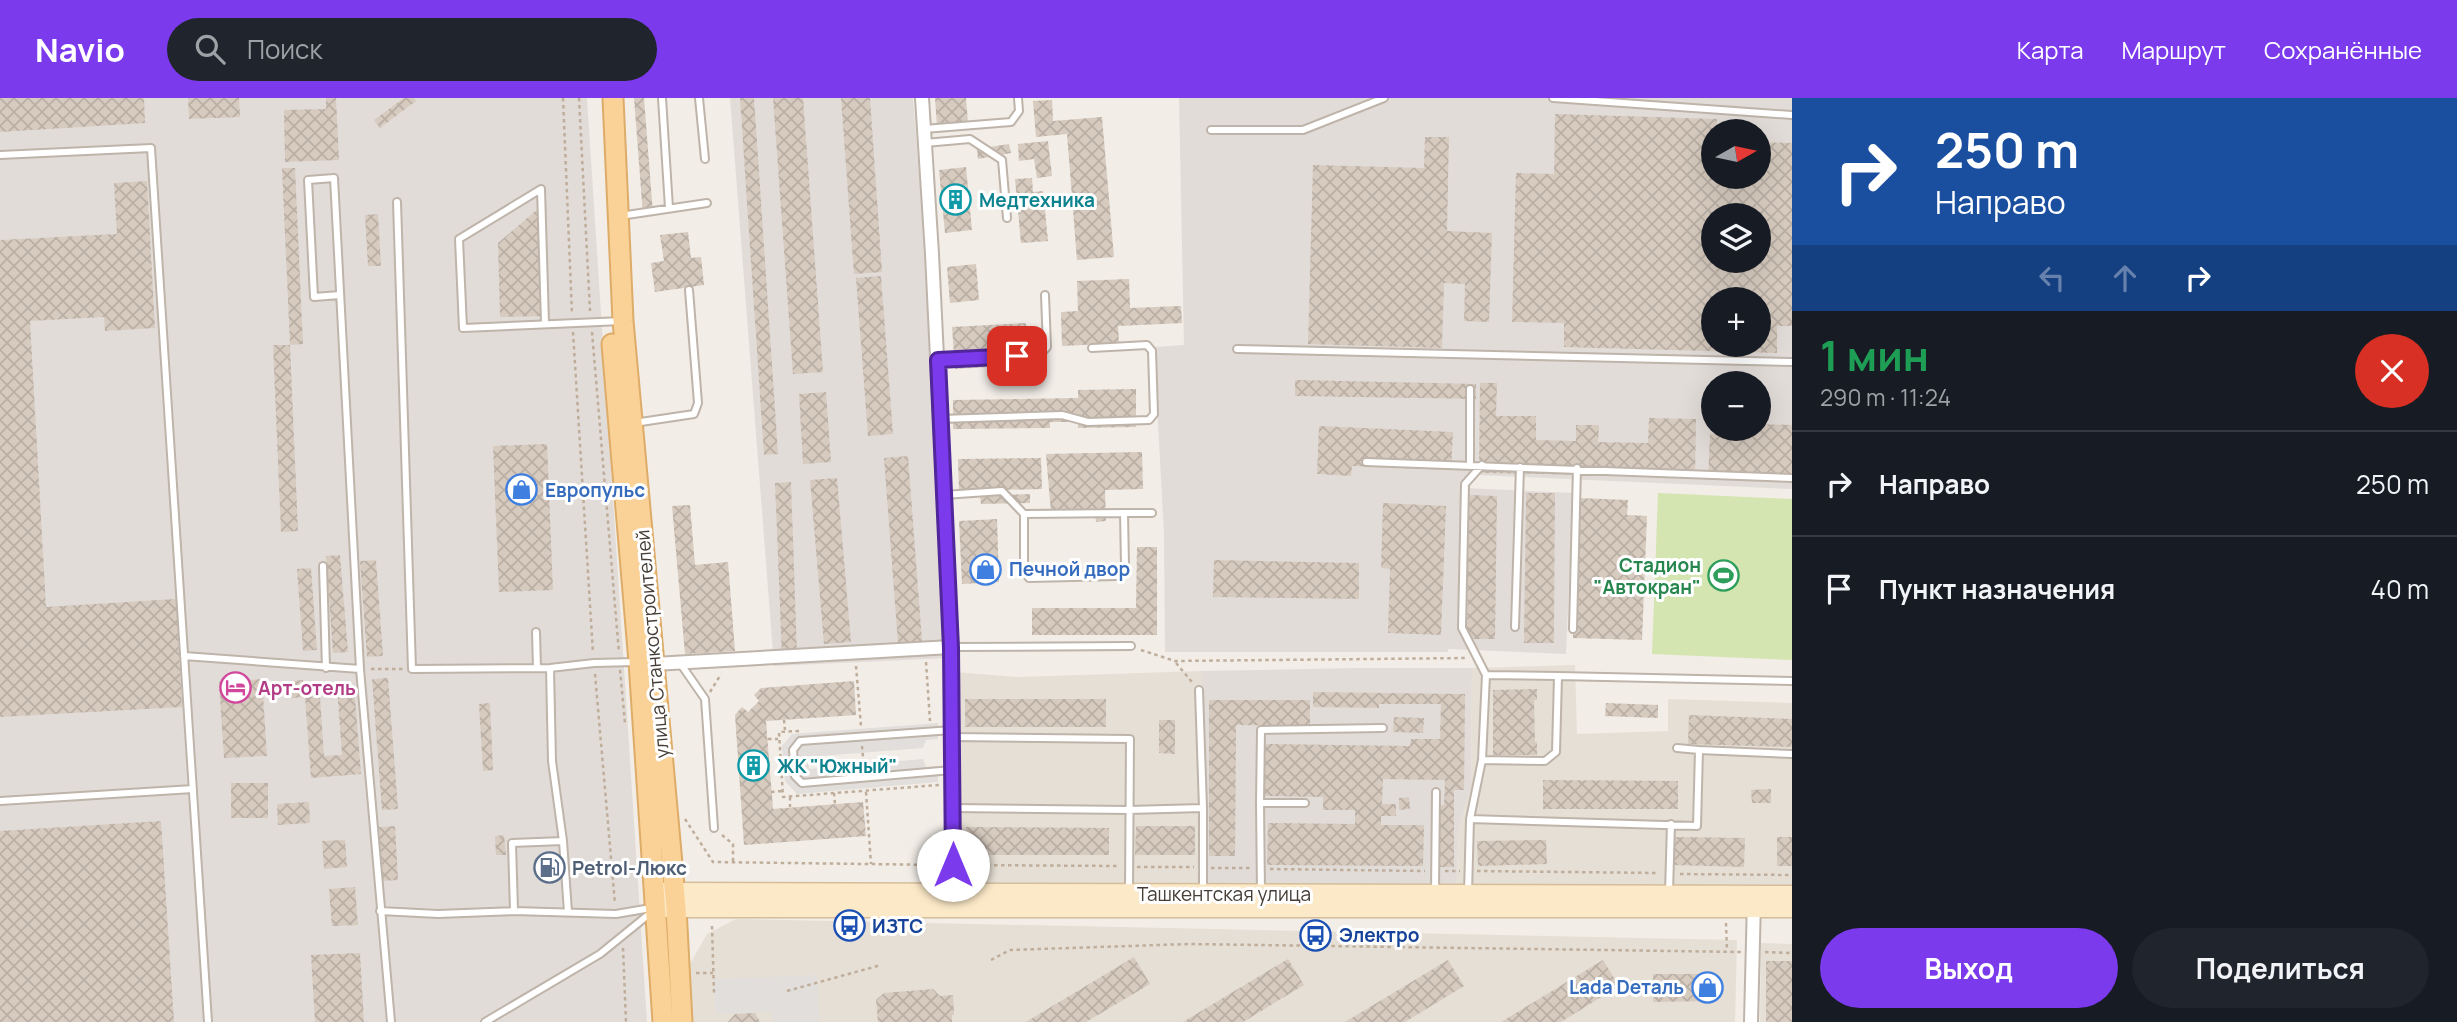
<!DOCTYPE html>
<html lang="ru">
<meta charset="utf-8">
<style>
body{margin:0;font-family:Manrope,sans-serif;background:#20242c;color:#f1f3f6;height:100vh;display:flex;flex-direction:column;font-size:26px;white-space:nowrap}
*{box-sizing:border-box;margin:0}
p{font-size:23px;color:#9ea1a6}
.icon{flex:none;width:38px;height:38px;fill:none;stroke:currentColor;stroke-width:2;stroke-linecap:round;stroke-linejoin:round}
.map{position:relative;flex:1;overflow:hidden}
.panel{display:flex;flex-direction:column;background:#171b24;width:665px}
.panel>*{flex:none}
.banner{background:#1a4fa0;color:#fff;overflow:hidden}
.needle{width:46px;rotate:81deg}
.buttons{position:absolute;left:1701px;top:21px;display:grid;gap:14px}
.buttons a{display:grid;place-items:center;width:70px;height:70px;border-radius:50%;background:#171b24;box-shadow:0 7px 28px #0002;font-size:35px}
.pin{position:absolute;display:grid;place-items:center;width:60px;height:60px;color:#fff;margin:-30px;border-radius:14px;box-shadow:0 4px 10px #0006}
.me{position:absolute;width:77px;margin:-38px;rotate:0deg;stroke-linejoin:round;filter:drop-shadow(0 0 5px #0008)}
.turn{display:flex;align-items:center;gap:24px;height:147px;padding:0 28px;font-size:32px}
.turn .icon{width:91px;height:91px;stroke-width:2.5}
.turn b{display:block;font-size:49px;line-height:60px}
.lanes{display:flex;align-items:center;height:66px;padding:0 28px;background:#0003;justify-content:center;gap:35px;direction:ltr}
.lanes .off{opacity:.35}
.round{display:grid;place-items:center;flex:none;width:74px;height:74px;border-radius:37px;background:#20242c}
.summary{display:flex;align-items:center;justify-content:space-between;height:119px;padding:0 28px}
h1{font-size:42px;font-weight:700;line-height:52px;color:#1e9e55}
.cta{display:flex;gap:14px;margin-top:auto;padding:14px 28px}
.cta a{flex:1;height:80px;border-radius:42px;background:#7c3aed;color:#fff;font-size:28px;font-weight:700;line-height:80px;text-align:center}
.cta a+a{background:#20242c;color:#f1f3f6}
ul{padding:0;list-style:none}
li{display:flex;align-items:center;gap:21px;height:105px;padding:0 28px;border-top:2px solid #363941}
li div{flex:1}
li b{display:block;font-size:26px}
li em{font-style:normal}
header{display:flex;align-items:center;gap:42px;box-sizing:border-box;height:98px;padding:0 35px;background:#7c3aed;color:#fff}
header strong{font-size:33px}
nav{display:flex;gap:38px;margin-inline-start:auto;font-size:24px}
.search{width:490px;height:63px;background:#20242c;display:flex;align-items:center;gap:18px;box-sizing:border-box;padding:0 24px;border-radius:38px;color:#9ea1a6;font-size:26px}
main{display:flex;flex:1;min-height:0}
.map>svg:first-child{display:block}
.residential{fill:#e6dfd5}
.industrial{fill:#e2dcd8;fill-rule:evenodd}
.pitch{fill:#d4e5b1}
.parking{fill:#e1dedb}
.building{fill:url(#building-cross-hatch);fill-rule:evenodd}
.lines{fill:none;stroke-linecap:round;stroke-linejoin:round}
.lane-casing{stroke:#beb4aa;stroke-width:10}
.street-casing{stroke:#beb4aa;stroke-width:16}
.secondary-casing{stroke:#d4bd9b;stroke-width:21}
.primary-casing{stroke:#deac69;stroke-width:23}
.path{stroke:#bfae9b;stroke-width:2.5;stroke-dasharray:3.5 3.5;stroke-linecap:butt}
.lane{stroke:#fff;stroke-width:6}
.street{stroke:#fff;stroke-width:12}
.secondary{stroke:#fce9c7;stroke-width:18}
.primary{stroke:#fad298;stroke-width:19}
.route-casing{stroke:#51269a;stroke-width:18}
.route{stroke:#7c3aed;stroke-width:12}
.labels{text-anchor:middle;stroke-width:6;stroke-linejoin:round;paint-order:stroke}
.culture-label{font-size:19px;font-weight:bold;fill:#0d838f;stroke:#fff;text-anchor:start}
.shop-label{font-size:19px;font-weight:bold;fill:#366cbe;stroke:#fff;text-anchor:start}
.leisure-label{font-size:19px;font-weight:bold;fill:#27864d;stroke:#fff;text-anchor:end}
.street-label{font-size:19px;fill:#453d36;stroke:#fff}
.hotel-label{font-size:19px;font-weight:bold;fill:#b23c85;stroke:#fff;text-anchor:start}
.service-label{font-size:19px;font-weight:bold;fill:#4e5e75;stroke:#fff;text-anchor:start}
.transit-label{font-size:19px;font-weight:bold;fill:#164399;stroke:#fff;text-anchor:start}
</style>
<header>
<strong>Navio</strong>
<div class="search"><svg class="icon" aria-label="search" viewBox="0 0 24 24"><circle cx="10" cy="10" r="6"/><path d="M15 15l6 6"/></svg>Поиск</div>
<nav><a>Карта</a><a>Маршрут</a><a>Сохранённые</a></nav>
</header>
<main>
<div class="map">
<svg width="1792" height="924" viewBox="0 0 1792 924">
<defs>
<pattern id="building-cross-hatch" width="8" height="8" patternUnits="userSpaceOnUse" patternTransform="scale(1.75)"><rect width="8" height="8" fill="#d7cbbf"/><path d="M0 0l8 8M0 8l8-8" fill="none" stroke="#baafa5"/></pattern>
</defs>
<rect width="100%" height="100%" fill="#f2ede7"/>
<!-- residential -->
<path class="residential" d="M1575,567L1577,636L1668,633V601L1792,605V797L1456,798L1459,732L1471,688L1472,570Z
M1201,573L1203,799L958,787L954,574L1019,579Z
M736,821L1737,842L1735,924H691L687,871L707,836Z
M1761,845L1792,846V924H1760Z"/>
<!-- industrial -->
<path class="industrial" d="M0,0H587L647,924H0Z
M730,0H913L939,321L949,560L774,568Z
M1179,0H1792V391L1477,377L1464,390L1573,395L1566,556L1448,551V554H1165L1164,437L1154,249L1184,247ZM1713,33H1759V79H1713ZM1713,117H1759V163H1713ZM1713,201H1759V247H1713ZM1713,285H1759V331H1713Z
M1358,570H1472L1471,688L1459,732L1456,798L1203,799L1201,573Z"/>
<!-- pitch -->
<path class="pitch" d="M1658,395L1792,401V562L1652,556Z"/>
<!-- parking -->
<path class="parking" d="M938,625V641L926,642L923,650L808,659L809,671L923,661L926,669L938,668V684L797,696L785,683L782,648L792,636Z
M817,877L819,924H773L772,914L715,916L714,881Z"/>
<!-- building -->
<path class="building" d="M0,0H144L145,25L0,34Z
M188,0H239L240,19L189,21Z
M326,0H336L339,62L285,64L284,12L326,11Z
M404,0H414L416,3L380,30L374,22Z
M634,0H644L653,116L643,117Z
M740,0H754L778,356L764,357Z
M773,0H803L823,274L793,276Z
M841,0H870L882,174L854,176Z
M935,0H966L968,25L937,28Z
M1052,2L1053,23L1102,19L1114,159L1077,162L1067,36L1036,39L1033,3Z
M1555,16L1717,21L1716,33H1713V79H1759V44L1792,45V228H1777V255L1564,249V225L1512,224L1516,75L1554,76ZM1713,117H1759V163H1713ZM1713,201H1759V247H1713Z
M1425,39H1449L1447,133L1492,135L1489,224L1464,223L1465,186L1444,185L1442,250L1308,246L1313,67L1424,70Z
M1048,43L1052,78L1037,80L1034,61L1019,63L1018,46Z
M1009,46L1011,55L978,61L977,51Z
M966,69L972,132L945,135L939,72Z
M282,70H295L303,246L290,247Z
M1032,80L1033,94L1043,93L1048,143L1021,145L1015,81Z
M147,83L155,230L105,233L104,219L30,223L46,509L176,501L182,609L0,619V142L117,136L114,85Z
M546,104L549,218L500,219L498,145Z
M378,116L381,168H368L365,117Z
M688,134L691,160L701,159L704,187L655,194L651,165L664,163L660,137Z
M976,166L979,202L950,205L947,169Z
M881,178L893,336L868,338L856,180Z
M1129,181L1130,210L1181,208L1182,225L1118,228L1119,245L1062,248L1061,214L1078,213L1077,183Z
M1026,225L1028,267L955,271L952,229Z
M273,247H290L298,433L281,434Z
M1295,282L1476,286V301L1295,298Z
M1480,285H1497L1496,318H1536V342L1576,343V327H1599L1598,344L1648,345L1649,320L1696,321L1695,379L1479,375Z
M1136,291V329L1078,330V324H1050V330L953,331V302L1078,300V292Z
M826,294L831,364L803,366L799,296Z
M1759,326L1792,327V384L1708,381L1710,335L1715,336V331H1759Z
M1319,328L1453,334L1451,372L1352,368L1351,378L1317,376Z
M547,346L553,492L499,494L493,348Z
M1142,354L1143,391L1105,392L1106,423L1096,424L1095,414L1051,415L1046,356Z
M908,358L922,543L898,545L884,360Z
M1041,360L1042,391L959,393L958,361Z
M837,380L851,544L824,546L810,382Z
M791,384L797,558L782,559L775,385Z
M1526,395H1555L1554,545H1524Z
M1030,396V405L981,406L980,398Z
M1469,397L1497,398L1495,541H1467Z
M1579,400L1628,402L1627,417L1647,418L1642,542L1573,540Z
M1383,405L1446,408L1441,537L1388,535L1390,471L1381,470Z
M690,407L695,467L728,464L735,553L685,556L672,408Z
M997,421L999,484L962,486L959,423Z
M1137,449H1157V537H1032V510H1136Z
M340,457L348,554L333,555L326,458Z
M376,462L383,558L367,559L360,463Z
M1214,462L1359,465V501L1213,499Z
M311,470L317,552L303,553L297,471Z
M388,580L398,711L382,712L372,581Z
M262,581L267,658L224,660L219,584Z
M303,582L305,599L292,600L291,583Z
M854,583L856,617L766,623L773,711L863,704L866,738L744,747L735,617L742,609L748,614L759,603L754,597L761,590Z
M354,587L361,676L311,680L305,599L320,598L324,658L342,657L337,589Z
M1537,591V602H1534L1535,644H1537V657H1493V592Z
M1313,594L1465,596L1464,692H1454V769H1440V707H1444L1445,682L1383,681L1382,706H1396V718H1381V727H1424L1423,768L1267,767L1268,725L1355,726V712H1323V699L1264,698L1265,646L1410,648L1411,641H1440L1441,606H1379V610L1313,609Z
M965,601H1106V629H965Z
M1209,602H1310V628L1236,627L1235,758H1209Z
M490,605L493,672L483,673L479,606Z
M1606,605L1658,607V620L1605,618Z
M1689,617L1792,621V649L1688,646Z
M1394,619L1424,620L1423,635L1393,634Z
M1159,622H1175V656L1159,655Z
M1543,682L1678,683V711H1543Z
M231,685H268V720H231Z
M1771,691V705H1752L1751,692Z
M1409,699L1410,711L1399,712V700Z
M309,704L310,725L278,727L277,706Z
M161,723L174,924H0V733Z
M395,728L398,782L382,783L379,729Z
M1136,728H1195V757H1135Z
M966,729L1109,730V757H966Z
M504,737L506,757H496L495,738Z
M1673,739L1745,740L1744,769L1673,767Z
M1777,739H1792V768H1777Z
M345,742L347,769L324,771L322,743Z
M1546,742L1547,766L1478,768L1477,743Z
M355,789L358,827L332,828L329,791Z
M360,855L364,924H315L311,857Z
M1134,859L1150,886L1086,924H1026Z
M1288,861L1304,887L1243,924H1183Z
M1448,862L1464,888L1405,924H1345Z
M1603,862L1619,888L1561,924H1501Z
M1766,863H1792V924H1766Z
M1653,876H1717V903L1653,904Z
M933,891L940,898L953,897L954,917H952V924H878L876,902L884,895Z
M755,915L760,924H728L735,916Z"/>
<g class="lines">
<defs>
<path id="lane" d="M662,0L669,110
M699,0L705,61
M1553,0L1792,17
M924,31L1011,24L1019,13L1018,0
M1211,32H1303L1384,0
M925,45L970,41L1002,62L1007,120
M0,57L151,50L208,924
M397,104L412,571L550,570L594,565L636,564
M620,118L707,105
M340,197L314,199L308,82L334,80L360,571L391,924
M545,225L541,91L459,141L463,230L622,223
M1237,251L1792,264
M938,263L1040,257L1047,249L1045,197
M940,321L1062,317L1088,324L1149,322L1154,316L1152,253L1147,247L1092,250
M634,325L694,316L698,305L689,192
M1366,364L1792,380
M1470,367V291
M944,397L1002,393L1024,416V473L1029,480L1116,478L1125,468L1124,415L1024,416
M1124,415H1152
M323,468L326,570
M1515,529L1520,369
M1573,531L1577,370
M536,534L537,570
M951,549L1131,548
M184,558L360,571
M680,565L705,601L714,730
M550,570L552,663L563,743L568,814
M1486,577L1558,578
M1199,592L1203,710
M952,632L800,643L793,652L795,678L802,685L952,672
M952,639L1130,641L1129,794
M1677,650L1699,652
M1482,662L1545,663L1556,654L1558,578L1792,583
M0,703L193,691
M1260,705L1261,632L1383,630
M953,710L1128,712L1203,710V794
M1470,721L1482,662L1486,577L1462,530L1465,386L1482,367
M1261,794L1260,705H1305
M1435,794L1436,694
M1669,794L1671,726
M1468,795L1470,721L1697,728L1699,652L1792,656
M380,813L438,816L514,813L616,816L651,810
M514,813L512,745L563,743
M485,924L600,856L653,813"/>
<path id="street" d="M922,0L932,156L951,549L954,795
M654,566L951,549
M1751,924L1754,802"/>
<path id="secondary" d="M663,794L1792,797
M664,810H1792"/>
<path id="primary" d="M613,0L623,223L676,810L682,924
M612,246L639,564L663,924"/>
</defs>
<!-- lane casing -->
<use href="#lane" class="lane-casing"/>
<!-- street casing -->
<use href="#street" class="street-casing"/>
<!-- secondary casing -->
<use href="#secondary" class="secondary-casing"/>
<!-- primary casing -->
<use href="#primary" class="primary-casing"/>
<!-- path -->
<path class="path" d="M563,0L572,216
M579,0L590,213
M573,234L593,555
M592,234L619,555
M1141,552L1175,563L1468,560
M926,564L930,623
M1176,565L1192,584
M856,568L861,628
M371,571H403
M620,572L625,625
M595,576L615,806
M710,594L721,576
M784,622L785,632
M799,633L779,634L783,699L939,687
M768,641H778
M862,648L864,670
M771,694L782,693
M866,694L871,766
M834,695L835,706
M790,699V709
M685,721L713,764L942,767
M722,737L733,746V764
M966,767L1120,768
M1137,769H1194
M1211,770H1250
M1270,771L1425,773
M1445,773H1460
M1477,773L1659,775
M1680,776L1792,777
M1726,825L1727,853
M712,828L714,895
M623,850L626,924
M1765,854L1792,855
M991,862L1010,852L1189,846L1741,854
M696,875H713
M787,893L881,867"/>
<!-- lane -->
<use href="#lane" class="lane"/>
<!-- street -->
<use href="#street" class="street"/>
<!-- secondary -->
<use href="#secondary" class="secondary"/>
<!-- primary -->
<use href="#primary" class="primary"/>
</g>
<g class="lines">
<defs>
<path id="route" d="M953,767L951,550L938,262L1017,258"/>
</defs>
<!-- route casing -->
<use href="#route" class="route-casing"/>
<!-- route -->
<use href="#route" class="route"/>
</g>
<!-- icons -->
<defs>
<symbol id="building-ring" viewBox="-11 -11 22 22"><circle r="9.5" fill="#fff" stroke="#0f9aa8" stroke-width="1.5"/><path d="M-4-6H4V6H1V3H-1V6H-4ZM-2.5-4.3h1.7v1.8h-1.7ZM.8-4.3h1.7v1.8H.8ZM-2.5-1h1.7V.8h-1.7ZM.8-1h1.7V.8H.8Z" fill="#0f9aa8"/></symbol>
<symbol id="shop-ring" viewBox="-11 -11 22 22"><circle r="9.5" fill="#fff" stroke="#3f7fe0" stroke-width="1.5"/><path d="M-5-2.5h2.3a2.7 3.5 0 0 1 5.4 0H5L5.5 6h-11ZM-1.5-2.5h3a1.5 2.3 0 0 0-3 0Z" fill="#3f7fe0"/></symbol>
<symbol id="stadium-ring" viewBox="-11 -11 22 22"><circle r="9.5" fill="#fff" stroke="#2e9e5b" stroke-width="1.5"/><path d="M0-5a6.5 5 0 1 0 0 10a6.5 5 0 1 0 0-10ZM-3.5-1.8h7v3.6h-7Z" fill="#2e9e5b"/></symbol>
<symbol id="hotel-ring" viewBox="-11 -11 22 22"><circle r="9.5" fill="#fff" stroke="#d1479c" stroke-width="1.5"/><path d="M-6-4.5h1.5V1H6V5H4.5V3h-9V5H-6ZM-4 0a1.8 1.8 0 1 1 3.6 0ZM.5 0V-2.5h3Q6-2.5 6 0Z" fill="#d1479c"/></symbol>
<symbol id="fuel-ring" viewBox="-11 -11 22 22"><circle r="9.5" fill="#fff" stroke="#5c6f8a" stroke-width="1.5"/><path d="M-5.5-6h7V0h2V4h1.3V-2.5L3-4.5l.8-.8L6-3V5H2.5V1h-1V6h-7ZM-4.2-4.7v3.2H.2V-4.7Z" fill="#5c6f8a"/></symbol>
<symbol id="bus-ring" viewBox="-11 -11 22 22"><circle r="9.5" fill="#fff" stroke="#1a4fb4" stroke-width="1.5"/><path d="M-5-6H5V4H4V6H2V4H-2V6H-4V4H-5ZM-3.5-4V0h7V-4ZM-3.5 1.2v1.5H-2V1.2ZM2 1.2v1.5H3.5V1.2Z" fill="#1a4fb4"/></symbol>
</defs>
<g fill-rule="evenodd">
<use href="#building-ring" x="938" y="84" width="35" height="35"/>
<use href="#shop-ring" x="504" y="374" width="35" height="35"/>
<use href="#shop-ring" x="968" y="454" width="35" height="35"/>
<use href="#stadium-ring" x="1706" y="460" width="35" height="35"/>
<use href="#hotel-ring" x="218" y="572" width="35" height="35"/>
<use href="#building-ring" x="736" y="650" width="35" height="35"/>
<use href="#fuel-ring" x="532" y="752" width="35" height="35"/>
<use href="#bus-ring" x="832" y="810" width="35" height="35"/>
<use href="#bus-ring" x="1298" y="820" width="35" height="35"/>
<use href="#shop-ring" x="1690" y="872" width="35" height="35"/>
</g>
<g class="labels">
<!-- culture labels -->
<g class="culture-label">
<text x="979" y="109">Медтехника</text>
<text x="777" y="675">ЖК "Южный"</text>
</g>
<!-- shop labels -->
<g class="shop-label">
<text x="545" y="399">Европульс</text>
<text x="1009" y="478">Печной двор</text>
<text x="1684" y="896" text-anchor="end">Lada Dеталь</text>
</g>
<!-- leisure labels -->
<g class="leisure-label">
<text x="1701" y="474">Стадион<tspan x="1701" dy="22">"Автокран"</tspan></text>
</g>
<!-- street labels -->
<g class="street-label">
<text transform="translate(652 546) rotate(-95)" y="7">улица Станкостроителей</text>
<text x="1224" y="803">Ташкентская улица</text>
</g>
<!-- hotel labels -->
<g class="hotel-label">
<text x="258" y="597">Арт-отель</text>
</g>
<!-- service labels -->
<g class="service-label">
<text x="572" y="777">Petrol-Люкс</text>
</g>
<!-- transit labels -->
<g class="transit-label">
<text x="872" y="835">ИЗТС</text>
<text x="1339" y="844">Электро</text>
</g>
</g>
</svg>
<div class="buttons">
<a><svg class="needle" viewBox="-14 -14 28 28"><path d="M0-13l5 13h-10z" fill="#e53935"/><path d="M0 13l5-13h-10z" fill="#9ea1a6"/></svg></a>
<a><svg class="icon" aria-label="layers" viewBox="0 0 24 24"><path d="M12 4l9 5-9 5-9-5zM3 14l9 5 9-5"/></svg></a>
<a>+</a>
<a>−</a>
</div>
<div class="pin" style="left:1017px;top:258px;background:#d93025"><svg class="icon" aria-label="arrive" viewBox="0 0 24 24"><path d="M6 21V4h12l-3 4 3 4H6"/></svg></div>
<svg class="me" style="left:953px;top:767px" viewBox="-20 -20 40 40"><circle r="19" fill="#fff"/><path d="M0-13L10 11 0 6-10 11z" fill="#7c3aed"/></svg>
</div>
<section class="panel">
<div class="banner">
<div class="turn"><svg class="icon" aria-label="right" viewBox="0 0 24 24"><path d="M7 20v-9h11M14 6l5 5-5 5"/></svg><div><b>250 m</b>Направо</div></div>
<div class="lanes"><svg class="icon off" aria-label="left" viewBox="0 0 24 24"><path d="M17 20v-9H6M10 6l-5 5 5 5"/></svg><svg class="icon off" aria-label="ahead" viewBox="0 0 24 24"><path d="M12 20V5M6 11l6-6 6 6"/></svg><svg class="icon" aria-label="right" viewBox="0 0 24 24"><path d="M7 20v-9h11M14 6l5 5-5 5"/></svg></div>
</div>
<div class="summary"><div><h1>1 мин</h1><p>290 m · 11:24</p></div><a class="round" style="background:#d93025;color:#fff"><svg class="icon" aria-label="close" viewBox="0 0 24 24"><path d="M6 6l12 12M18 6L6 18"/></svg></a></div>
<ul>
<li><svg class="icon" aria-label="right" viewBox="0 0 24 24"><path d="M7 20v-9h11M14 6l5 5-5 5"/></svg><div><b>Направо</b></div><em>250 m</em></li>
<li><svg class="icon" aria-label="arrive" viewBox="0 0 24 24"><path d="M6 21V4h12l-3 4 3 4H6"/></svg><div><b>Пункт назначения</b></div><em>40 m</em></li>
</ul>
<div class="cta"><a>Выход</a><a>Поделиться</a></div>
</section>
</main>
